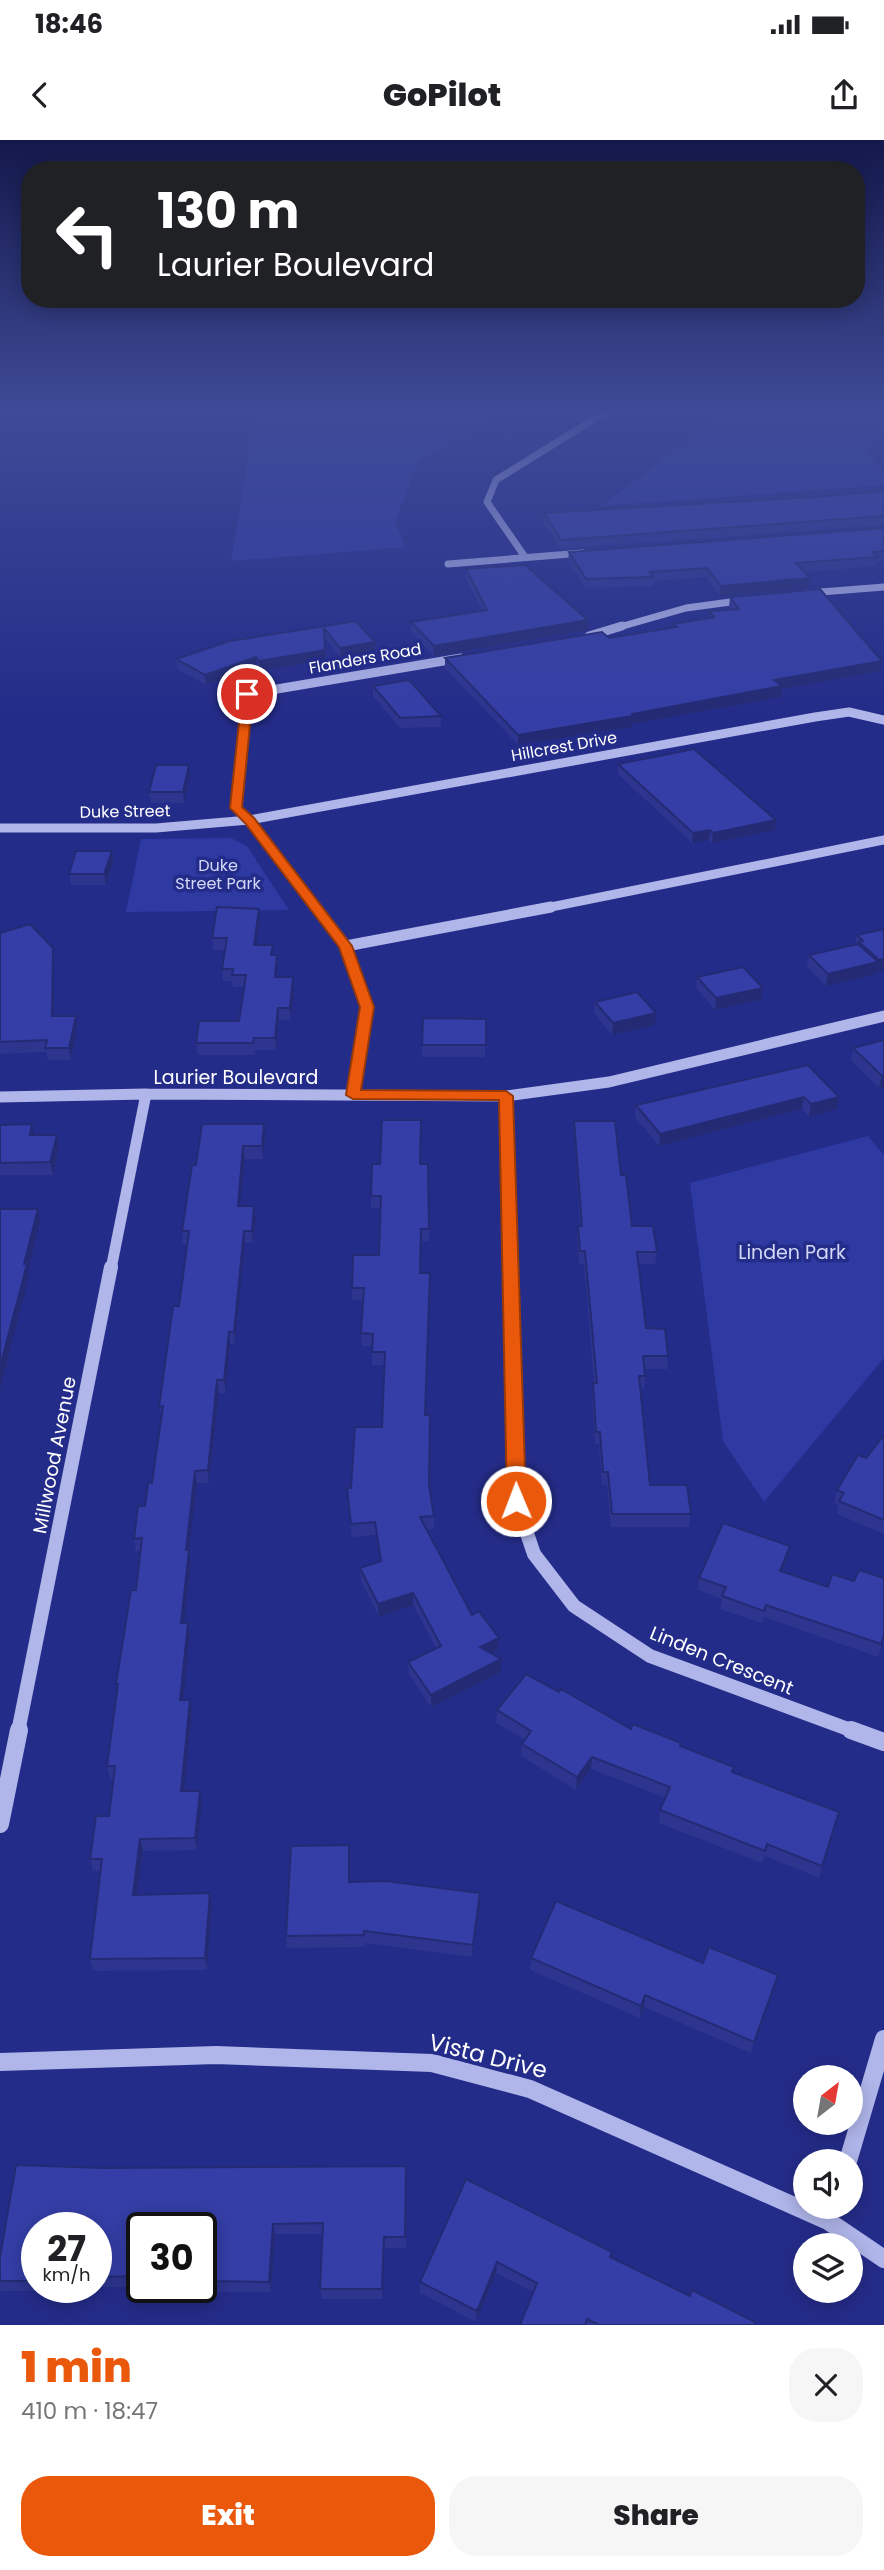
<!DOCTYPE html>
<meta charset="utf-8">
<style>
body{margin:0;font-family:Poppins,sans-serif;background:#f6f6f6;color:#202124;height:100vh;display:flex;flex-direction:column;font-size:26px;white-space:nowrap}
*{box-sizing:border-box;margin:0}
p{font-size:23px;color:#757577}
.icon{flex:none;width:38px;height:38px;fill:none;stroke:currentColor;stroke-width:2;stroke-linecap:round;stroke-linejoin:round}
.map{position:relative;height:2185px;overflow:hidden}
.side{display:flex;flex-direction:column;background:#fff;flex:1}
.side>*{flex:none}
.hud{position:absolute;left:21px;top:21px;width:844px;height:147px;border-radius:28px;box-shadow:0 4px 18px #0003;background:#202124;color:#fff;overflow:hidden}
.needle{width:46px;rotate:31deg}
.controls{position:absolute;left:793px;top:1925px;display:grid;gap:14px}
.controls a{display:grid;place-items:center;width:70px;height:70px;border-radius:50%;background:#fff;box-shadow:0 4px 18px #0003;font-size:35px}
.speed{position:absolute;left:21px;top:2072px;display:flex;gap:14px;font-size:35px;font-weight:700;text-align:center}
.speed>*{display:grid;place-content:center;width:91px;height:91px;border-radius:50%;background:#fff;box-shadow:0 4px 18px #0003;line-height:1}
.speed small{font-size:18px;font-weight:400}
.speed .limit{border:4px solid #111;border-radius:10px;background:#fff;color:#111}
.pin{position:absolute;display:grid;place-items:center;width:60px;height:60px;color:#fff;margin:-30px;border:4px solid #fff;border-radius:50%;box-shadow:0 2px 7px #0007}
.me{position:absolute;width:77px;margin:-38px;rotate:359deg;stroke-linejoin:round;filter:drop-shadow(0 0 5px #0008)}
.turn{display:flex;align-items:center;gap:24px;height:147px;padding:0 21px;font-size:32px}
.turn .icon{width:91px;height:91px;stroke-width:2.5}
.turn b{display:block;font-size:49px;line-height:60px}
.round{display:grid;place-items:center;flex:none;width:74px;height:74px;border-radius:28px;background:#f6f6f6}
.summary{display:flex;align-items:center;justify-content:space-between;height:119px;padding:0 21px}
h1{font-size:42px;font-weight:800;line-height:52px;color:#ea580c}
.action{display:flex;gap:14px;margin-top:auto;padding:14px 21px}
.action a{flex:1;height:80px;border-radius:28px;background:#ea580c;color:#fff;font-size:28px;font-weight:800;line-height:80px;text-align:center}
.action a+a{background:#f6f6f6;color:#202124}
.status{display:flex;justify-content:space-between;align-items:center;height:49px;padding:0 35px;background:#fff;direction:ltr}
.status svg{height:19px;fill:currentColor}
header{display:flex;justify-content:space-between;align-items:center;height:91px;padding:0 21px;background:#fff;font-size:32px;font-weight:800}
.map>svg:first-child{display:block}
.green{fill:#2e39a1}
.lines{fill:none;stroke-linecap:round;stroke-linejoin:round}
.minor-far4{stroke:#b0b6ea;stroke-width:7}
.minor-far3{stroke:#b0b6ea;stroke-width:9}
.minor-far2{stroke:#b0b6ea;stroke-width:11}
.minor-far1{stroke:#b0b6ea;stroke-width:14}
.minor{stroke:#b0b6ea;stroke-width:18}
.wall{fill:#2d358f}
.shaded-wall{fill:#242b74}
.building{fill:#343ea6;stroke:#242b74;stroke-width:2}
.route{fill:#ea580c;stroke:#983908;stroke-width:2}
.labels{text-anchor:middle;stroke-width:7;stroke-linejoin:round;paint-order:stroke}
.far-street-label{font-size:16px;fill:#fff;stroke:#242c89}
.far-park-label{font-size:16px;fill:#d4d8f7;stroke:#242c89}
.street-label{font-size:19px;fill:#fff;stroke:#242c89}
.park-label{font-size:19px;fill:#d4d8f7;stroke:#242c89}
.near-street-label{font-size:23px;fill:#fff;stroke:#242c89}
</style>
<div class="status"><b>18:46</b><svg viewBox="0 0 49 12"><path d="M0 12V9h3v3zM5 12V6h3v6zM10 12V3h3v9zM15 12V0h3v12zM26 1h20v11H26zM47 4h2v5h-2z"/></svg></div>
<header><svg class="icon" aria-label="back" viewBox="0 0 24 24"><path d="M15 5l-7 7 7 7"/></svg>GoPilot<svg class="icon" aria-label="share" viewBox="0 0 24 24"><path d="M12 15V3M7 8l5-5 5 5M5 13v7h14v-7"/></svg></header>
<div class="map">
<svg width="884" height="2185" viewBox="0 0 884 2185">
<rect width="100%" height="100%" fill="#242c89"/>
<!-- green -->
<path class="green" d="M256,269H506L419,322L395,382L406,407L231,421Z
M731,269H884V298L867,312L884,332V345L601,366Z
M231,698L247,706L289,770L126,772L141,699Z
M868,996L884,1015V1218L764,1362L723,1301L690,1043Z"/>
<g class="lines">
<!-- minor-far4 -->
<path class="minor-far4" d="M130,271L133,269
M525,417L487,362L496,340L610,269
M448,424L583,413
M808,453L884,447
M616,488L686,468L745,460"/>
<!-- minor-far3 -->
<path class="minor-far3" d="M589,496L622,486
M0,688H156L249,680L815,577L849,572L884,580
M317,769L261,695L236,668L247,554L461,518
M541,769L884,700"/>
<!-- minor-far2 -->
<path class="minor-far2" d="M316,767L346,806L367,867L353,955
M346,806L551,767
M506,956L510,1129
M0,957L146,954L506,956L609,942L884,876
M111,1129L146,954"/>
<!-- minor-far1 -->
<path class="minor-far1" d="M510,1127L516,1361L534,1414L574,1466L650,1516L856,1592
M18,1592L111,1127"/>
<!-- minor -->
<path class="minor" d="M851,1590L884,1602
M0,1684L19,1590
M0,1922L216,1915L432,1923L530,1949L828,2081L884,2119
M848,2021L884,1899
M828,2081L833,2067"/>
</g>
<!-- wall -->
<path class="wall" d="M884,351V385L561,409L543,382L544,373L814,357Z
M884,388V421H877L876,426L804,432L808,448L720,456L706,437L653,441V446L586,448L568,421L569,412Z
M466,429L588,490L434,516L411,492V482L483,471L466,439Z
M730,457L880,531L782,549L781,557L632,584V587L518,605L445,528V518L609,498L672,488L673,484L709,478V471L731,469L729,467Z
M356,481L375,512L341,518L325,498L326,520L260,531L257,527L206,545L177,529L176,519Z
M373,546L441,576V587L400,588L373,556Z
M618,624L776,680L775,690L712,703L709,700L692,703L618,634Z
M190,636L184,663H151L149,652Z
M112,711L113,722L106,745H71L69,734Z
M259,769L260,780L256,805L273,815H277L278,827L277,837H293L294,849L291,880H279L276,910H255L254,915H197L196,903L239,881L244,847H233L232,841H223L222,829L225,810H213L212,798Z
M884,789V830L876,831V834L826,846L807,827L809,815L855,805L857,795Z
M0,793L53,808L54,820V876H76L77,888L71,920H48L46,912L0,914Z
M697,837L761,860L715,870L696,848Z
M595,862L655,885L612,895L594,873Z
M486,879L485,917H422V905Z
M884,900V947L879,948L851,920L853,908Z
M808,925L839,957L837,969L809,977L802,969L659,1006L635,977L636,965Z
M574,981L621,1035L632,1086L657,1112L655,1124H639L646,1188L668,1216L667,1229H645V1236L644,1249H641L650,1345L691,1374L689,1387H611L607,1345H602L599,1304H595L592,1256L593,1243H594L584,1124H579L577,1098L578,1086H580L574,993Z
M0,985L35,995H57L59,1007L53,1035H0Z
M265,996L263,1019H245L240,1066H254L256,1078L253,1103H245L235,1204H230L226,1253H219L209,1343H197L189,1411L191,1423L184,1483H188L190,1495L183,1560L192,1572L184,1651L202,1663L197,1710L143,1711L137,1754L212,1765L207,1830L93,1831L90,1819L101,1731H93L90,1719L109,1676L114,1639H110L107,1626L117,1551L116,1544L136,1450L141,1411H136L134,1399L152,1343L162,1279L159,1267L179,1166L188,1104H183L182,1091L196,1025Z
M380,1024H421L430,1080L429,1101H421V1133L430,1146L425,1275L430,1347L434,1376V1389H427L472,1475L499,1498L498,1510L491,1514L501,1519V1532L431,1567L409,1534L408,1522L436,1508L413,1465L379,1477L361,1441L360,1428L380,1421L376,1395L352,1397L347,1361V1348H351L382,1287L384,1225H372V1206H362L361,1193L363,1160H352V1148L379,1115L381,1068H371V1056Z
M884,1295V1394L837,1374L838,1365L834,1363L837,1350L866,1318Z
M787,1418L782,1432L884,1498L878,1517L764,1477L762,1483L720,1469L722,1459L698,1450L699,1438Z
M559,1552L631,1589L681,1606L733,1632L839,1672L819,1738L765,1716L762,1723L659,1683L660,1670L666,1658L591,1629L576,1650L521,1616L522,1604L525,1600L496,1583L497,1570Z
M350,1717V1742L480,1753V1765L472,1817L365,1803L364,1807L287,1808L286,1796Z
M531,1818L703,1823L778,1835L775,1847L751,1913L644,1867L640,1878L530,1830Z
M16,2025L104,2028L406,2026V2108H384L383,2159H322L320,2149L323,2094H275L271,2152H210L209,2147H201V2088H142V2147H96V2088H37V2147H70L69,2151H0V2117Z
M466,2039L612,2118L690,2156L754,2185H520L533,2152L496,2133L476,2182L420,2153V2142Z"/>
<!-- shaded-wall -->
<path class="shaded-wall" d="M810,438L808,448L720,456L721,446Z
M588,480V490L434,516V506Z
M375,502V512L341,518L340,508Z
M325,510L326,520L260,531L259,521Z
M256,517L257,527L206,545L205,535Z
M882,521L880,531L782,549L781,557L632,584V587L518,605V595L632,574L774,540Z
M189,625L190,636L184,663L183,652Z
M776,680L775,690L712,703L713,693Z
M710,690L709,700L692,703L693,693Z
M112,711L113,722L106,745L104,734Z
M259,769L260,780L255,816L254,805Z
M53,808L54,820V888L52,876Z
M277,815L278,827L276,849L275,837Z
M884,819V830L877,832L879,820Z
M878,822L876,834L826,846L828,834Z
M293,837L294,849L291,880L290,868Z
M763,848L761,860L715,870L716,858Z
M278,868L279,880L276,910L275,898Z
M656,873L655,885L612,895L613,883Z
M76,876L77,888L71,920L69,908Z
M882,936H884V947L879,948Z
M804,957L802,969L659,1006L660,994Z
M839,957L837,969L809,977L811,964Z
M32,984L35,996L30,995Z
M264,984L265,996L263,1019L262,1006Z
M57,995L59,1007L53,1035L50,1022Z
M243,1006L245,1019L239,1079L238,1066Z
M254,1066L256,1078L253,1103L252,1091Z
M38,1069L40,1082L28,1131L29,1136L0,1250V1227Z
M244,1091L245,1103L235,1204L234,1192Z
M229,1192L230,1204L226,1253L224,1240Z
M217,1240L219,1253L209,1343L208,1330Z
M195,1331L197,1343L189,1411L191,1423L183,1495L181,1483L186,1410Z
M790,1406L787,1418L777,1444L780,1431Z
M413,1453V1465L379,1477L378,1464Z
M188,1483L190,1495L182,1572L180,1560Z
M499,1498L498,1510L479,1520L480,1507Z
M501,1519V1532L431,1567V1555Z
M190,1560L192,1572L183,1664L181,1651Z
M592,1617L591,1629L576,1650L577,1637Z
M200,1651L202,1663L197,1710L195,1698Z
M839,1672L836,1684L819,1738L822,1726Z
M140,1699L143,1711L135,1767L133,1755Z
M210,1753L212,1765L207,1830L205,1818Z
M480,1753V1765L472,1817L473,1805Z
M778,1835L775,1847L751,1913L754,1902Z
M645,1855L644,1867L640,1878L641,1866Z
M273,2084L275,2094L271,2152L269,2142Z
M384,2097V2108L383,2159L382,2149Z
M497,2122L496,2133L476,2182L477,2171Z"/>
<!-- building -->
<path class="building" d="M884,351V376L561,400L544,373L814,357Z
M884,388V411L873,412L878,417L796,423L810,438L721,446L707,428L650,432L653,437L586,439L569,412Z
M525,425L588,480L434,506L411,482L487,470L466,429Z
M820,449L882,521L774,540L782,546L632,574V576L518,595L445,518L602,492L609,498L677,487L673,484L714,477L709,471L739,469L730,457Z
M356,481L375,502L340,508L324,488L325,510L259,521L256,517L205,535L176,519L230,501Z
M409,540L441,576L400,578L373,546Z
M694,609L776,680L713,693L710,690L693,693L618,624Z
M156,625H189L183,652H149Z
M76,711H112L104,734H69Z
M217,767L259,769L254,805H273L271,815H277L275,837H293L290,868H278L275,898H254L253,903H196L199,881H239L246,835H232L233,829H222L227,798H212Z
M30,784L53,808L52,876H76L69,908H45L47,900L0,902V793Z
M884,789V819L879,820L859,802L863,801L857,795Z
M858,804L878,822L828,834L809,815Z
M743,827L763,848L716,858L697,837Z
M637,852L656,873L613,883L595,862Z
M423,878L486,879V905H422Z
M884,900V936H882L853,908Z
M808,925L839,957L811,964L804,957L660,994L636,965Z
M382,980H421L420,1024H428L429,1089H421L420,1133H430L425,1275H430L429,1345L434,1376L420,1377L472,1475L479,1471L499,1498L480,1507L501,1519L431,1555L408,1522L441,1506L413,1453L378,1464L360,1428L381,1421L375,1382L351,1384L347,1348H351L355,1287H382L385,1212H372L373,1194L361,1193L364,1148H352L353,1115H379L381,1056H371L372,1024H380Z
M574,981H615L621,1035H626L632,1086H653L657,1112H637L646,1188L665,1189L668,1216H643L645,1236H639L650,1345H687L691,1374H612L608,1332H603L600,1292H596L593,1243H597L585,1111H580L578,1086H582Z
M32,984L30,995H57L50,1022L0,1023V985Z
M202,984H264L262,1006H243L238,1066H254L252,1091H244L234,1192H229L224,1240H217L208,1330L195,1331L186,1410H189L181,1483H188L180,1560H190L181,1651H200L195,1698L140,1699L133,1755L210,1753L205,1818L90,1819L102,1719H90L96,1676H109L115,1626H107L118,1544H116L131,1450H136L142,1398L134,1399L138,1366H145L148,1343H152L163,1266L159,1267L173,1166H179L189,1091H182L192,1025H196Z
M0,1069H38L24,1124H27L0,1227Z
M884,1295V1380L839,1361L844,1353L837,1350L858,1315L866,1318Z
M723,1383L790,1406L780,1431L828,1447L832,1434L854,1441L859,1430L884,1438V1495L881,1504L766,1465L764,1471L722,1456L726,1447L699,1438Z
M526,1534L559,1552L561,1549L631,1589L633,1584L681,1603L680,1606L734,1627L732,1632L839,1672L822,1726L767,1704L765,1711L660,1670L670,1647L592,1617L577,1637L522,1604L531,1591L497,1570Z
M349,1705V1742L386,1741L480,1753L473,1805L364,1791V1795L286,1796L291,1706Z
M556,1761L703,1823L709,1807L778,1835L754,1902L645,1855L641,1866L531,1818Z
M16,2025L104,2028L406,2026L405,2097H384L382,2149H320L323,2083L273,2084L269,2142L207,2141L208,2137H201V2088H142V2136L96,2137V2088H37V2141H0V2117Z
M466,2039L612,2112L610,2117L690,2156L692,2150L755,2182L754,2185H599L587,2179L585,2185H520L537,2143L497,2122L477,2171L420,2142Z"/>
<!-- sky -->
<linearGradient id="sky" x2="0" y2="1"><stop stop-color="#14184b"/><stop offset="0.47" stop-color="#3f4b97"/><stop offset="1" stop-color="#3f4b97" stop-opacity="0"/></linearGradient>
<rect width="884" height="575" fill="url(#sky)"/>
<!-- route -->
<path class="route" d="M247,551L253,554L242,667L254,678L352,806L374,867L361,950L506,951L513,956L526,1361L523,1366H510L507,1361L499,960L353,959L346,955L360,867L339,807L245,683L230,668L242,554Z"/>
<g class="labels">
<!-- far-street labels -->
<g class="far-street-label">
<text transform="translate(365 518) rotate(-10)" y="6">Flanders Road</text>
<text transform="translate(564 606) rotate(-10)" y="6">Hillcrest Drive</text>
<text transform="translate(125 671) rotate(-1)" y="6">Duke Street</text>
</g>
<!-- far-park labels -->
<g class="far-park-label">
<text x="218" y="731">Duke<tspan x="218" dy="18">Street Park</tspan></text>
</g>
<!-- street labels -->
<g class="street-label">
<text x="236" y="944">Laurier Boulevard</text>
<text transform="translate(54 1315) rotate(-79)" y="7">Millwood Avenue</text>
<text transform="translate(722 1520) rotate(22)" y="7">Linden Crescent</text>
</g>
<!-- park labels -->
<g class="park-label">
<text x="792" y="1119">Linden Park</text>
</g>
<!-- near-street labels -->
<g class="near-street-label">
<text transform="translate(488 1916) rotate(14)" y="8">Vista Drive</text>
</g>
</g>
</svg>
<div class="controls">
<a><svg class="needle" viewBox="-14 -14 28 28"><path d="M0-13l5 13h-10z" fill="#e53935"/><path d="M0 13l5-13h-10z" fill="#757577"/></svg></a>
<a><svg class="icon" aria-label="sound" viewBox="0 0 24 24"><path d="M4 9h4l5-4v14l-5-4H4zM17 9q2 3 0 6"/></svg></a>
<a><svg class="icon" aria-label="layers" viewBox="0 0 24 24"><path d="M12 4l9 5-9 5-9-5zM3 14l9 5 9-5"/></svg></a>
</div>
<div class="speed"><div>27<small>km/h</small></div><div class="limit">30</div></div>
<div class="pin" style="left:247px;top:554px;background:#d93025"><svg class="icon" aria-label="arrive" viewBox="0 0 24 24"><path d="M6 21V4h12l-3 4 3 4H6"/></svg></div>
<svg class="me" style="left:516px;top:1361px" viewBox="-20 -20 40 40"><circle r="17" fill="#ea580c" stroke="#fff" stroke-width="3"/><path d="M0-11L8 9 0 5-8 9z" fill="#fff"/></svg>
<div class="hud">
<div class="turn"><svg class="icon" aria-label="left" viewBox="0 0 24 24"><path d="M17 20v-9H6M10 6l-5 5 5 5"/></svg><div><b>130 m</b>Laurier Boulevard</div></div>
</div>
</div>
<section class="side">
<div class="summary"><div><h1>1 min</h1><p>410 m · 18:47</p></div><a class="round"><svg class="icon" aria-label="close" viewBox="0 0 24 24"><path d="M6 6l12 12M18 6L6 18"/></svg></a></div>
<div class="action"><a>Exit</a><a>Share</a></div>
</section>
